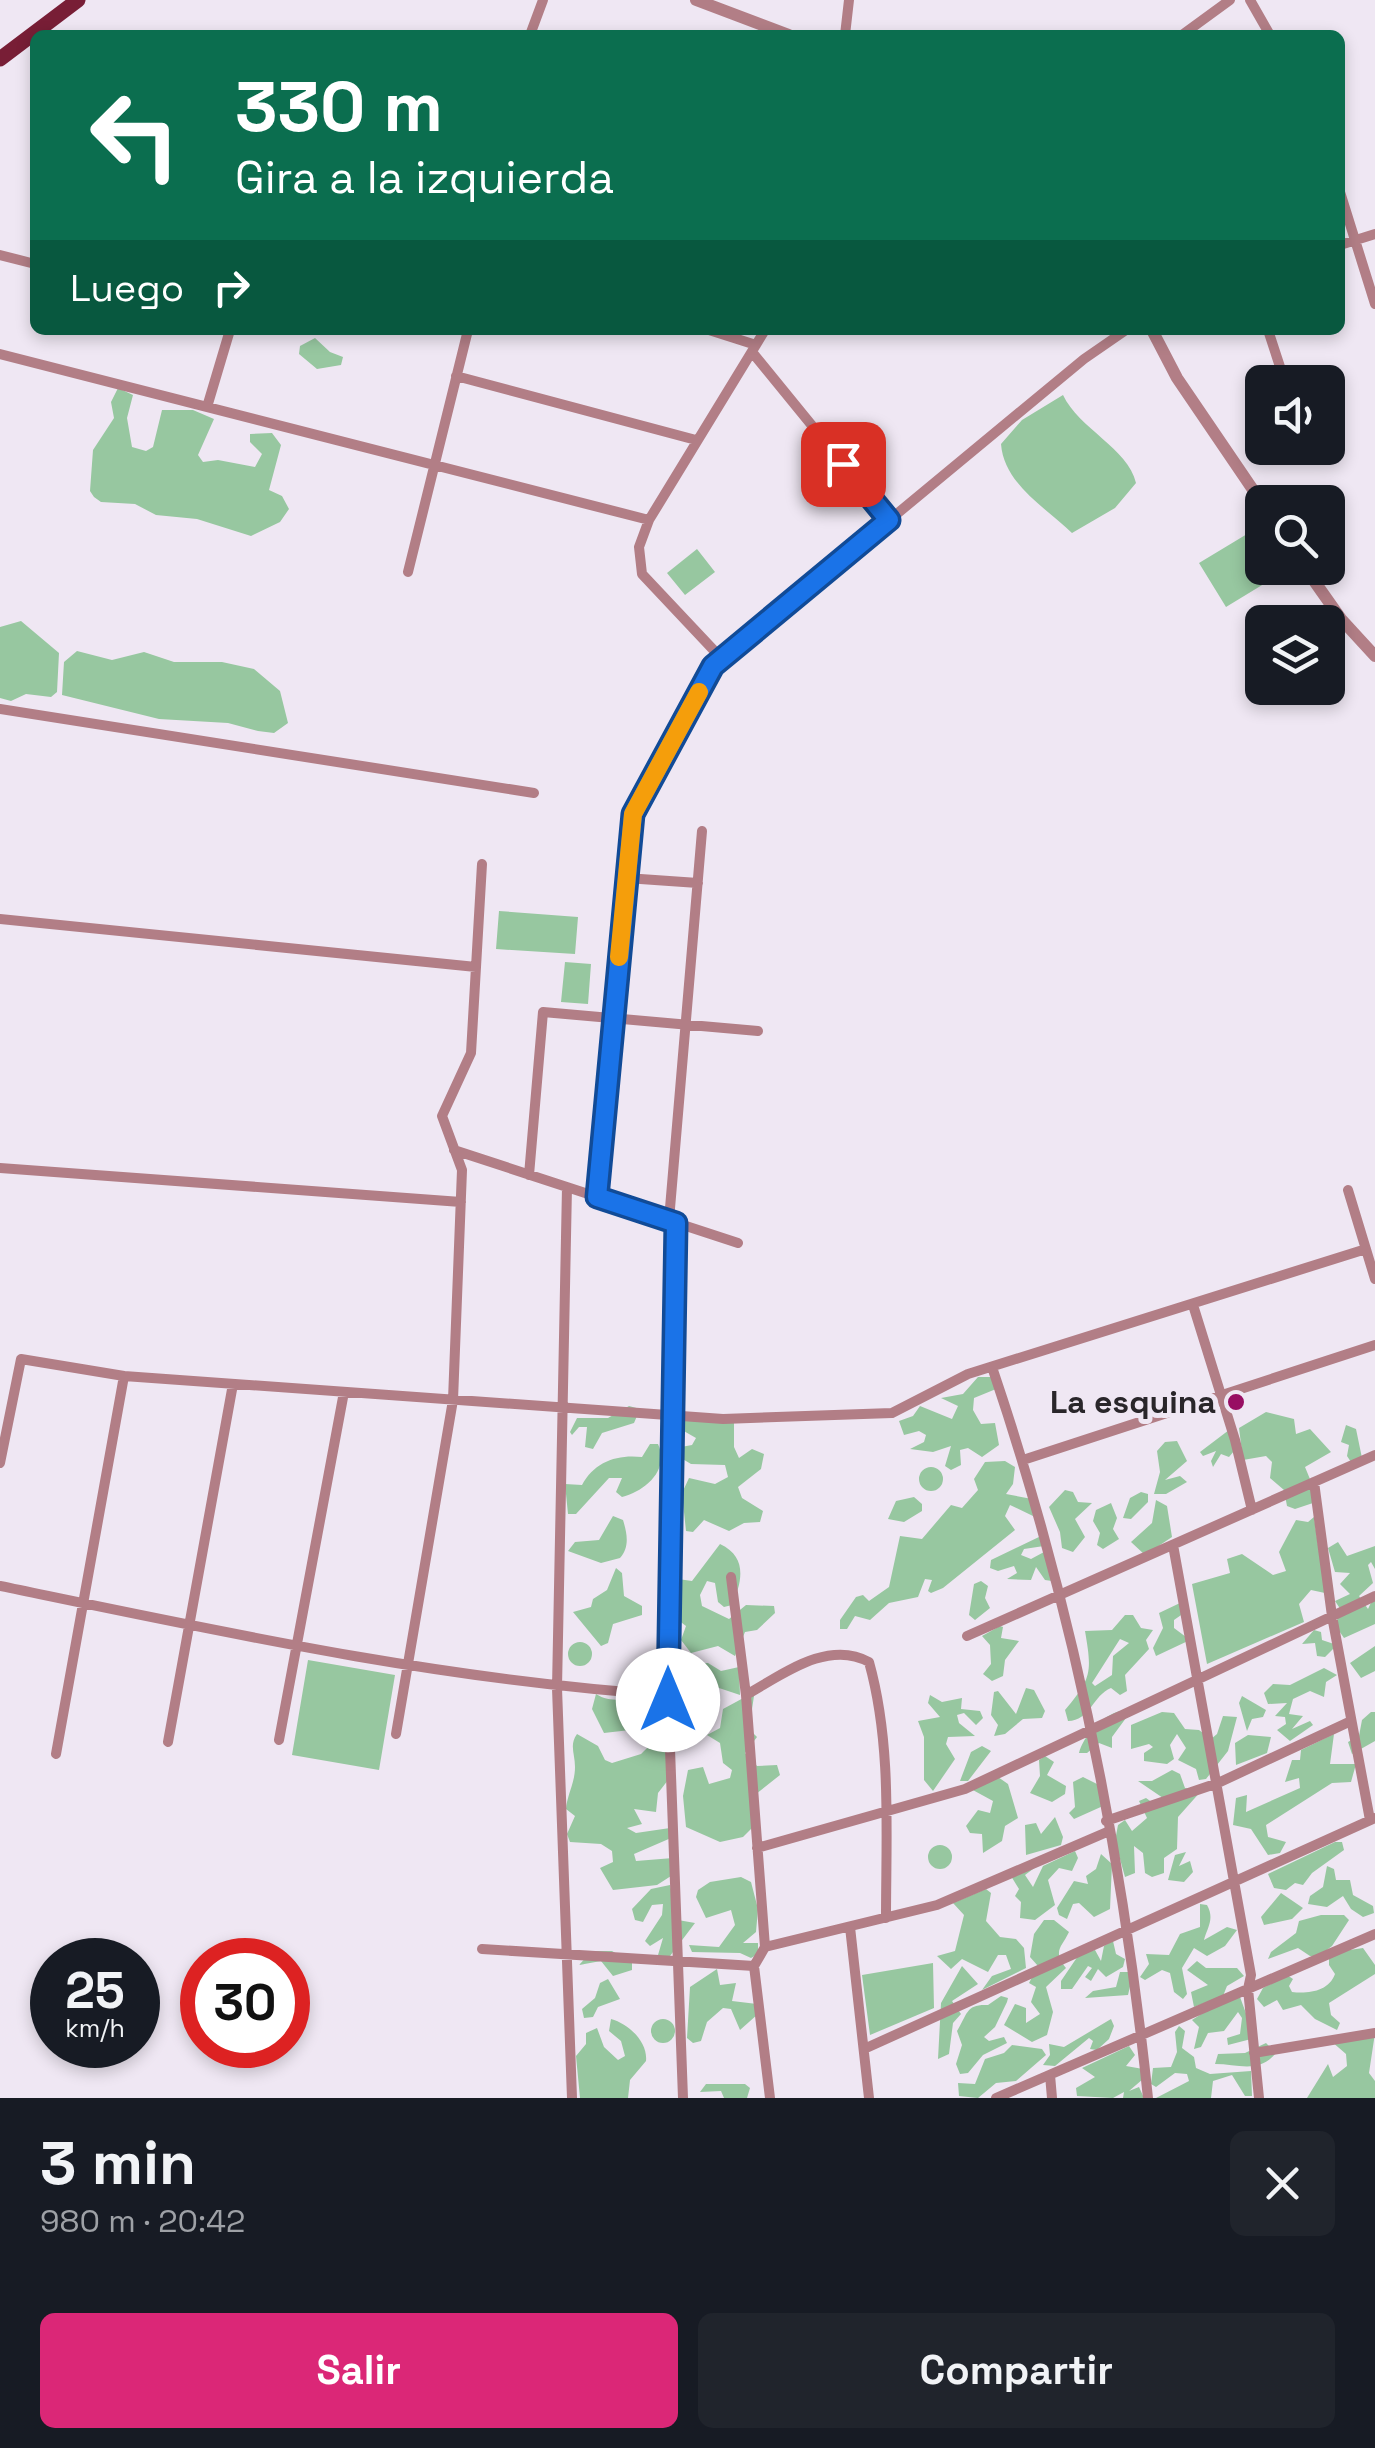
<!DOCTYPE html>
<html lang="es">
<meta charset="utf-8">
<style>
body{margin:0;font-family:"Space Grotesk",sans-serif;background:#20242c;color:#f1f3f6;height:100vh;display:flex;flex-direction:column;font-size:38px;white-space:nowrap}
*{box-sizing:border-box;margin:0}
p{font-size:32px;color:#9ea1a6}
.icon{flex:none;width:55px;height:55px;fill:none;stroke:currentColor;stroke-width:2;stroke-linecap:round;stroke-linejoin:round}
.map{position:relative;height:2098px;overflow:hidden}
.panel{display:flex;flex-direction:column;background:#171b24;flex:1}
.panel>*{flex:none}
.hud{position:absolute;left:30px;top:30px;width:1315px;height:305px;border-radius:15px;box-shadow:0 5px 15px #0003;background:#0b6e4f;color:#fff;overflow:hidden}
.tools{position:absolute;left:1245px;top:365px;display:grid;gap:20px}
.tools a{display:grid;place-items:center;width:100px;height:100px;border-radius:15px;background:#171b24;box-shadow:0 5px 15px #0003;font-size:50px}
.speed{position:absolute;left:30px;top:1938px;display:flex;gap:20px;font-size:50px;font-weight:700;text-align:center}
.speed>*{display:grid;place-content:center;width:130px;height:130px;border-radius:50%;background:#171b24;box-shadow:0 5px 15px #0003;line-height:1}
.speed small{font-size:25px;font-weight:400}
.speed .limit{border:15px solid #d22;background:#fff;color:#111}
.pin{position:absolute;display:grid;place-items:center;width:85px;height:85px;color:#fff;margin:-42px;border-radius:20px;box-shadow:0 5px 15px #0006}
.me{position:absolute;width:110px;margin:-55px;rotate:0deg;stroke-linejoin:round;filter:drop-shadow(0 0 8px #0008)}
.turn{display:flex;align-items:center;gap:35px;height:210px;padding:0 40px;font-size:45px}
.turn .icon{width:130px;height:130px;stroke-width:2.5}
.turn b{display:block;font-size:70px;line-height:85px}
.then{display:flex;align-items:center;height:95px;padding:0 40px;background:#0003;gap:20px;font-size:38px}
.round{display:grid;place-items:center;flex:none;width:105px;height:105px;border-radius:15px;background:#20242c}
.headline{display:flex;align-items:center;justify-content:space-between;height:170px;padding:0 40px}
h1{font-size:60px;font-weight:700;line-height:75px}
.button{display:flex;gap:20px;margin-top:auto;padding:20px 40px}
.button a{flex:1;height:115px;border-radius:15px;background:#db2777;color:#fff;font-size:40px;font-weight:700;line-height:115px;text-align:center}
.button a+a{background:#20242c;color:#f1f3f6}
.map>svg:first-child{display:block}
.green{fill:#97c7a0;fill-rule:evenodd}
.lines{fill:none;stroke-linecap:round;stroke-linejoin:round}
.minor{stroke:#b27e86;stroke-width:10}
.tertiary{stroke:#b27e86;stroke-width:12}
.primary{stroke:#781e36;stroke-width:15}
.route-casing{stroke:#114b97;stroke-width:25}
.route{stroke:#1a73e8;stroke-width:18}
.slow{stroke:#f59e0b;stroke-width:18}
.poi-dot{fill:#980e63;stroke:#efe7f3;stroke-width:4}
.labels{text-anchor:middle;stroke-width:10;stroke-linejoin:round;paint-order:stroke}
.poi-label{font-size:32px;font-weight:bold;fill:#29262a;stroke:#efe7f3;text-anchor:end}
</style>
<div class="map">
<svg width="1375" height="2098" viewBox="0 0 1375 2098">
<rect width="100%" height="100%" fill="#efe7f3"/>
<!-- green -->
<path class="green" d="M315,338L330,352L343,357L341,365L317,369L299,354L300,346Z
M118,388L133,395L127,418L132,447L146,451L153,447L162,410H193L214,419L198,455L203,462L218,460L255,467L262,454L250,442V434L272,433L281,445L269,490L282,496L289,509L280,522L251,536L197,519L156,515L135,504L101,502L94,497L90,491L93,450L114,418L111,402Z
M1063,395C1079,429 1128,448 1136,483L1115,508L1072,533C1045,507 1004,484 1001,444L1022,420Z
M1262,525V568H1290L1226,607L1199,563Z
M697,549L715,572L685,595L667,573Z
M21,621L59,653L57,692L51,697L26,694L11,701L0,698V627Z
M77,651L112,660L144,652L174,662H222L254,669L280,691L288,723L274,733L258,731L228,723L159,719L62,695L64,662Z
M499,911L578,917L575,954L496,949Z
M565,962L591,964L588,1004L561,1002Z
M978,1377H991L996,1389L974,1398L973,1410L981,1424L995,1423L999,1445L982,1457L968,1448L960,1450L961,1465L951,1470L945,1466L951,1446L933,1452L910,1449L924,1442L926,1435L919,1431L904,1435L899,1421L913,1416L920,1406L952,1419L958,1406L941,1398L963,1394Z
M629,1406L640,1409L634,1423L602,1433L593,1449L585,1447L587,1427H579L572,1435L570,1432L577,1418H608Z
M1266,1412L1294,1419L1296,1434L1310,1429L1331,1452L1305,1467L1319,1501L1295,1509L1287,1506L1284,1490L1270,1478L1272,1462L1266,1456L1243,1460L1239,1428Z
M684,1419L734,1423V1447L739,1458L752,1449L764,1454L761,1469L738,1487L742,1498L763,1511L760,1522L744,1523L729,1531L704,1520L693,1532L686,1531L682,1493L689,1478L715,1484L728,1477L725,1465L691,1464L681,1458V1447L692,1445L696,1438L682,1430Z
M1346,1425L1356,1429L1362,1458L1351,1462L1347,1456L1349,1445L1341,1442Z
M1229,1430L1234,1451L1229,1457L1221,1454L1213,1467L1211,1461L1216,1451L1203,1456L1200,1452Z
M1177,1441L1187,1461L1165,1480L1180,1476L1187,1482L1166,1494H1154L1160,1472L1157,1451L1165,1442Z
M650,1444H658C670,1470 645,1491 622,1497L616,1492L622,1478H609L576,1514H568L565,1484L582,1485C594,1462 617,1454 642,1457Z
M1005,1461L1015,1467L1013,1484L1006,1494L1032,1499L1033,1516L1010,1505L1005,1516L1015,1530L943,1588L931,1593L928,1591L932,1580L925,1579L918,1597L889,1603L870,1620L855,1616L847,1629H840V1620L856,1597L863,1595L869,1601L889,1587L900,1536L922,1539L951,1505L962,1508L978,1490L974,1479L985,1462Z
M919 1479a12 12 0 1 1 24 0a12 12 0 1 1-24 0Z
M1065,1490L1073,1492L1078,1502L1092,1503L1075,1519L1085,1537L1073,1552L1062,1548L1060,1532L1049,1507Z
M1141,1492L1148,1494V1502L1131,1519L1123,1518L1130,1498Z
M914,1497L922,1504V1511L904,1522L888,1519L896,1501Z
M1156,1500L1167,1506L1172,1537L1145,1555L1131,1542L1152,1523Z
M1111,1503L1117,1518L1113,1529L1119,1539L1103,1549L1097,1545L1100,1533L1093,1521L1096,1510Z
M613,1516L623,1520C627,1533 630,1547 620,1558L601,1563L568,1551L575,1542L599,1540Z
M1314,1517L1325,1593L1311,1590L1299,1604L1304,1622L1207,1664L1192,1584L1230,1573L1227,1559L1242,1554L1273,1575L1286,1571L1279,1552L1296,1520L1308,1522Z
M1041,1536L1044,1546L1024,1549L1021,1555L1031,1559L1044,1552L1052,1581L1045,1580L1036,1567L1031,1580L1007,1579L1017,1573L1014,1566L998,1571L990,1568L991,1560Z
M1338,1542L1347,1556L1375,1546V1569L1371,1562L1368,1565L1373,1583L1359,1596L1368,1609L1375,1594V1624L1344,1638L1335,1625L1341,1610L1335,1601L1350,1594L1340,1584L1350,1573L1335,1572L1328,1548Z
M720,1544C748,1557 742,1582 732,1605L724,1607L718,1602L715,1583L707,1581L700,1595L702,1606L729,1619L746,1605L774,1606L775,1613L757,1630L745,1632L735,1656L718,1646L691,1653L681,1640L686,1626L665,1610L663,1598L678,1579L692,1581Z
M616,1568L622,1573L624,1596L642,1606V1615L613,1624L608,1643L601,1646L573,1612L591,1607L593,1599L607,1590Z
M981,1581L988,1586L985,1598L990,1608L975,1620L969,1615L974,1584Z
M1180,1603L1184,1613L1174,1620V1628L1190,1640L1156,1656L1153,1648L1163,1628L1159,1613Z
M1125,1615H1133L1141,1628L1153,1630L1146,1640L1149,1649L1125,1675L1127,1691L1120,1695L1111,1688C1093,1695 1090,1721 1068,1721L1065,1710C1092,1678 1092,1672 1085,1631L1112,1630ZM1120,1639L1129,1643L1113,1656L1112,1675L1095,1686L1092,1683Z
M1000,1626L1003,1627L1001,1638L1019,1641L1005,1660L1003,1676L992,1681L983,1674L991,1664L990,1645L982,1636Z
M1314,1630L1321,1632L1322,1640L1337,1645L1325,1657L1317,1656L1315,1643L1302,1644Z
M568 1654a12 12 0 1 1 24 0a12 12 0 1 1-24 0Z
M1375,1646V1671L1361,1678L1350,1663Z
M308,1660L395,1675L379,1770L292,1755Z
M708,1663L721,1671L739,1667L740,1695L713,1686L676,1685L682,1664Z
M1324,1668L1337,1675L1326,1682L1324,1697L1310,1691L1293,1699L1289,1714L1303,1716L1292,1729L1310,1721L1313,1725L1290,1741L1277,1730L1286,1724L1285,1717L1275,1716L1287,1703L1268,1704L1264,1693L1273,1684L1290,1685Z
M1026,1688L1034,1690L1045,1711L1042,1718L1023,1719L1005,1734L994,1736L998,1725L991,1715L994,1692L998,1691L1016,1714Z
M596,1694C616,1707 640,1693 663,1702L665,1726L654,1733L638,1721L630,1730L604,1733L592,1709Z
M689,1695L711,1710L714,1718L705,1727L682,1734L674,1718Z
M930,1695L942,1702L962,1698L961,1709L980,1711L983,1718L976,1725L964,1713L957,1715L959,1723L975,1736L948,1737L946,1744L955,1759L933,1791L924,1780V1737L918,1721L940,1717L928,1703Z
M747,1696H754L749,1729L757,1737L745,1753L757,1766L777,1765L780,1775L756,1794L760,1820L743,1837L720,1842L686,1827L683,1796L688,1770L703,1767L709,1784L730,1778L732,1770L723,1763L720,1743L707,1735L720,1728L723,1709Z
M1242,1696L1266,1710L1263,1717L1252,1719L1247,1731L1239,1703Z
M1120,1711L1126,1718L1112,1737V1748L1099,1743L1087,1753H1079C1083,1736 1103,1715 1120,1711Z
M1162,1712L1174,1713L1185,1729L1199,1730L1211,1739L1217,1734L1223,1716L1237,1717L1228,1751L1206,1779L1199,1780L1196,1769L1178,1760L1186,1748L1177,1734L1170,1745L1174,1759L1167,1764L1144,1761V1753L1153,1747L1149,1744L1131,1749V1725Z
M1371,1712H1375V1741L1352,1754L1348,1742L1359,1736L1362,1720Z
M577,1734L598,1746L605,1760L612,1763L641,1754L655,1740L669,1742L672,1775L658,1793L656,1812L634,1809L642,1824L627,1828L636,1833L670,1828L671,1838L634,1854L636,1861L673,1858L671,1876L657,1885L613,1890L600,1868L613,1862L612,1851L601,1844L570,1842L567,1834L575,1816L566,1809C567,1795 575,1783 575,1767C575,1754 569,1745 577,1734Z
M1334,1734L1330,1764H1356L1351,1782L1332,1783L1266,1825L1268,1837L1286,1842L1280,1853L1268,1855L1251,1829L1233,1825L1236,1798L1247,1795L1246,1812L1300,1788L1299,1778L1285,1782L1292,1760H1300L1301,1750Z
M1248,1735L1271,1737L1267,1753L1236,1765L1235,1743Z
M982,1746L991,1751L968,1781H960L971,1752Z
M1045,1756L1054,1762L1047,1775L1066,1786L1065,1794L1052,1802L1030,1793L1040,1776L1039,1760Z
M1172,1770L1180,1774L1185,1788L1202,1790L1178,1817L1177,1849L1164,1858V1873L1152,1877L1145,1873L1143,1853L1134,1846L1135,1873L1125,1877L1115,1841L1118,1825L1125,1820L1132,1831L1147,1818L1139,1801L1146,1798L1153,1803L1163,1798L1138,1781H1152Z
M998,1777L1008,1784L1018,1818L1005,1826L1002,1841L983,1853L982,1834L970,1833L966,1826L978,1810L990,1813L993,1801L971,1789Z
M1083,1777L1101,1786L1103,1806L1074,1819L1069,1813L1075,1807L1073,1782Z
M1055,1817L1063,1837L1061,1845L1026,1855L1025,1825L1036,1823L1041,1834Z
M1335,1842H1342L1344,1850L1312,1873L1303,1885L1295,1883L1286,1890L1274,1888L1268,1874Z
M928 1857a12 12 0 1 1 24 0a12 12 0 1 1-24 0Z
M1075,1851L1078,1858L1072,1871L1059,1868L1048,1880L1055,1905L1035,1920L1020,1918L1021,1902L1015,1896L1019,1889L1011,1876L1037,1866L1025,1875L1033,1887L1043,1866Z
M1186,1852L1179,1866L1190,1861L1193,1872L1184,1882L1168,1880L1175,1855Z
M1101,1854L1112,1864L1110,1909L1094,1917L1079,1903L1073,1904L1067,1919L1059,1915L1057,1908L1074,1881L1088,1884L1086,1876L1096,1869Z
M1327,1866L1334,1869L1336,1880H1350L1353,1895L1373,1906L1374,1913L1363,1917L1351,1909L1343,1896L1327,1907L1308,1904L1310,1896L1323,1887Z
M741,1877L751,1882L758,1909L756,1932L743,1943H758V1954L751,1958L740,1953L692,1952L689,1945L719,1947L735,1925L731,1910L706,1918L696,1897L698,1890L710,1882Z
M670,1885L678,1920L695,1923L667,1960L658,1955L663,1938L650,1946L645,1941L662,1915L663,1904L652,1905L643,1922L635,1920L632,1909L651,1889Z
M986,1889L991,1893L986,1921L1000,1937L1016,1939L1024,1948L1026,1968L982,1990L992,1976L1011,1969L1006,1955H998L988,1972L962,1959L951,1969L937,1956L955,1951L964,1915L953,1903Z
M1281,1893L1303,1908L1292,1919L1264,1925L1261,1917Z
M1200,1904L1207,1905C1215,1919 1207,1928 1204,1940L1227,1927L1237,1930L1225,1946L1207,1956L1194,1948L1182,1968L1187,1994L1183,1999L1174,1992L1170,1973L1162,1970L1145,1980L1140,1977L1149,1964L1146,1954L1169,1955L1180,1934L1200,1927Z
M1321,1915H1344L1349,1920L1332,1946L1319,1956H1310L1298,1948L1268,1959L1271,1952L1296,1933L1299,1921Z
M1044,1920H1054L1069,1932C1062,1947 1052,1951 1066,1968L1046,1987L1053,2012L1047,2035L1032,2042L1004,2025L1015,2004L1026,2008V2023L1040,2014L1031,2002L1036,1987L1029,1983L1038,1966L1030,1957L1034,1934Z
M1113,1941L1116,1954L1125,1959L1123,1967L1106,1977L1098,1969L1091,1981L1085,1977L1092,1968L1088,1966L1072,1989H1061V1981L1080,1953L1095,1950L1101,1961L1104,1946Z
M1363,1948L1375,1965V1974L1329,2003L1331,2015L1340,2023L1337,2030L1315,2019L1301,2005L1283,2010L1277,2000L1264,2007L1257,1999L1263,1988L1287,1975L1293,1979L1289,1986L1292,1992C1309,1994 1329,1991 1335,1974L1329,1965V1953Z
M592,1951H612L632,1963V1970L613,1976L601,1961L579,1965Z
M1197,1961L1206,1968H1237L1244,1976L1227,1986L1223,1996L1194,2007L1191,1992L1208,1985L1187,1970Z
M933,1963L934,2008L870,2035L862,1975Z
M962,1966L978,1984L952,2001L961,2014L953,2023L949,2054L938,2059L941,2003Z
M717,1969L720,1985L736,1983L732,2001L757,2004L758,2014L740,2030L731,2009L723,2008L707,2022L701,2041L693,2043L687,2038L690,1987Z
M1120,1972H1128L1132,1978L1128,1995L1085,1998L1093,1991L1116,1987Z
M608,1979L620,1999L598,2007L593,2017L584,2018L582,2009L595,1998L600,1983Z
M1001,1996L1008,1998L1007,2002L995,2027L984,2037L989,2041L1004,2037L1007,2043L983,2055L968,2073L960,2074L956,2064L962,2045L957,2031C968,2013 966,2004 988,2005Z
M1240,1997L1255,2038L1228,2045L1227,2038L1240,2034L1242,2018L1238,2012L1224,2031L1208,2033L1201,2047L1194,2049L1199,2027L1192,2020L1222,2001Z
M611,2019C629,2024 648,2042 646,2061L630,2080L628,2098H580L576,2056L586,2044V2033L597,2028L604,2047L618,2060L625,2056L621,2041L609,2031Z
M1111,2019L1114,2026L1109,2039L1097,2050L1090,2049L1093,2041L1089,2038L1055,2066L1043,2065L1050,2055L1049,2044L1064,2047Z
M651 2031a12 12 0 1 1 24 0a12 12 0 1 1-24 0Z
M1179,2026L1185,2031L1182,2048L1194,2057L1196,2068L1210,2074L1251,2071L1252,2096H1245L1232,2075L1213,2081L1211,2098H1156L1189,2081L1187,2074L1175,2073L1156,2087L1151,2084L1153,2068L1171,2067L1177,2052L1175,2032Z
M1375,2033L1369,2073L1375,2081V2098H1307L1328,2064L1333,2077L1347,2066L1346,2054L1331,2041Z
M1266,2043L1276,2053C1259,2074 1238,2064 1215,2064L1218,2054L1245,2053Z
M1012,2045L1042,2049L1046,2055L1016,2081L996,2083L978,2098L959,2096L958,2083L975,2084L985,2059L1004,2053Z
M1129,2046L1135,2055L1126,2066L1143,2069V2079L1129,2091L1139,2087L1144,2098H1123L1124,2092L1113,2098L1077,2096L1076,2088L1095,2077L1082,2068Z
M706,2084H745L750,2088L747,2098H724L721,2091L700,2092Z"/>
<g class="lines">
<!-- minor -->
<path class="minor" d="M1250,0L1270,35
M530,35L543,0
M845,35L849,0
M1182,35L1230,0
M1340,192L1375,304
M1340,245L1375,234
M0,255L35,264
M709,330L756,345
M1268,330L1285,382
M752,352L889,520
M0,354L649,520
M456,376L696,440
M207,407L230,330
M408,572L468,330
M722,659L642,574L639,547L649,520L765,330
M0,709L534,793
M626,878L698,883
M0,919L476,967
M454,1150L738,1243
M0,1168L461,1202
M529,1175L543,1012L758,1031
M567,1187L557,1688L572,2098
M1348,1190L1375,1279
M597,1197L630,825L713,666L1084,359L1126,330
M669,1220L702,831
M676,1223L668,1695L683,2098
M1193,1305L1235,1440L1252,1510
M992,1367C1072,1603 1122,1850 1148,2098
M1023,1460L1375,1345
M0,1463L21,1359L124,1376L723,1419L892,1413L968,1374L1366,1249
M1314,1482L1332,1616L1370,1820
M1173,1545L1251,1975L1248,1989L1259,2098
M731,1577L746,1695L765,1947L754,1966L770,2098
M0,1586C222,1632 441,1680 668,1695
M967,1636L1375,1455
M746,1695C782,1675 828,1639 869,1662C892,1744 886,1834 886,1918
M396,1734L453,1400L462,1170L442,1116L471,1053L482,864
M279,1740L344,1392
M168,1742L233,1384
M56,1754L124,1376
M1106,1821L1218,1783L1351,1721
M757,1848L965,1789L1375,1596
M850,1927L869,2098
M765,1947L937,1905L1107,1832
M482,1949L754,1966
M864,2049L1375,1818
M1254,2053L1375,2033
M1050,2075L1052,2098
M996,2098L1375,1934"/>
<!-- tertiary -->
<path class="tertiary" d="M696,0L789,35
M1152,330L1177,378L1262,503
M1305,568L1341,619L1375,656"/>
<!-- primary -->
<path class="primary" d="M0,59L78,0"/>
</g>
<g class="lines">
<defs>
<path id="route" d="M668,1700L676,1223L597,1197L633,814L713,666L889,520L843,464"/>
</defs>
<!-- route casing -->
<use href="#route" class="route-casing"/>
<!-- route -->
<use href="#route" class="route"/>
<!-- slow -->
<path class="slow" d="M619,957L633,814L699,692"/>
</g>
<!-- markers -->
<circle class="poi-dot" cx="1236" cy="1402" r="10"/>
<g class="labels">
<!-- poi labels -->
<g class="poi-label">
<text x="1216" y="1413">La esquina</text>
</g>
</g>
</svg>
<div class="tools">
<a><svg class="icon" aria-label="sound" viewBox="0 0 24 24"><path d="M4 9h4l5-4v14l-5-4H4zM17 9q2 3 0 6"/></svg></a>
<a><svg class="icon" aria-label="search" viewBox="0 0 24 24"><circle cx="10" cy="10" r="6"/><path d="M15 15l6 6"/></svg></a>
<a><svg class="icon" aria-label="layers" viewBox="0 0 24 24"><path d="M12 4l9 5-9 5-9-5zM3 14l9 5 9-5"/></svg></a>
</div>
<div class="speed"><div>25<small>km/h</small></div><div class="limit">30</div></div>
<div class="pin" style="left:843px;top:464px;background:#d93025"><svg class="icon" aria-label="arrive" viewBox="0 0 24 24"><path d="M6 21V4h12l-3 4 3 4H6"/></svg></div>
<svg class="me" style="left:668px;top:1700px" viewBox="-20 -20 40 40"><circle r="19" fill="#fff"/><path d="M0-13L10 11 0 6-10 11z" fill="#1a73e8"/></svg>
<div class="hud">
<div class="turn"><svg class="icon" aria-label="left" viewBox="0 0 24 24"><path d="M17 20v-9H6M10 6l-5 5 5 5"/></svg><div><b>330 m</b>Gira a la izquierda</div></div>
<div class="then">Luego<svg class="icon" aria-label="right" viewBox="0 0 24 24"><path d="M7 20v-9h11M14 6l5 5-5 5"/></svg></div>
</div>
</div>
<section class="panel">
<div class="headline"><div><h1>3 min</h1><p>980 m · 20:42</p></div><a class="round"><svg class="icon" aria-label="close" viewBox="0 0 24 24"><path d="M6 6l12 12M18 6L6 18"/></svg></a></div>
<div class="button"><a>Salir</a><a>Compartir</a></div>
</section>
